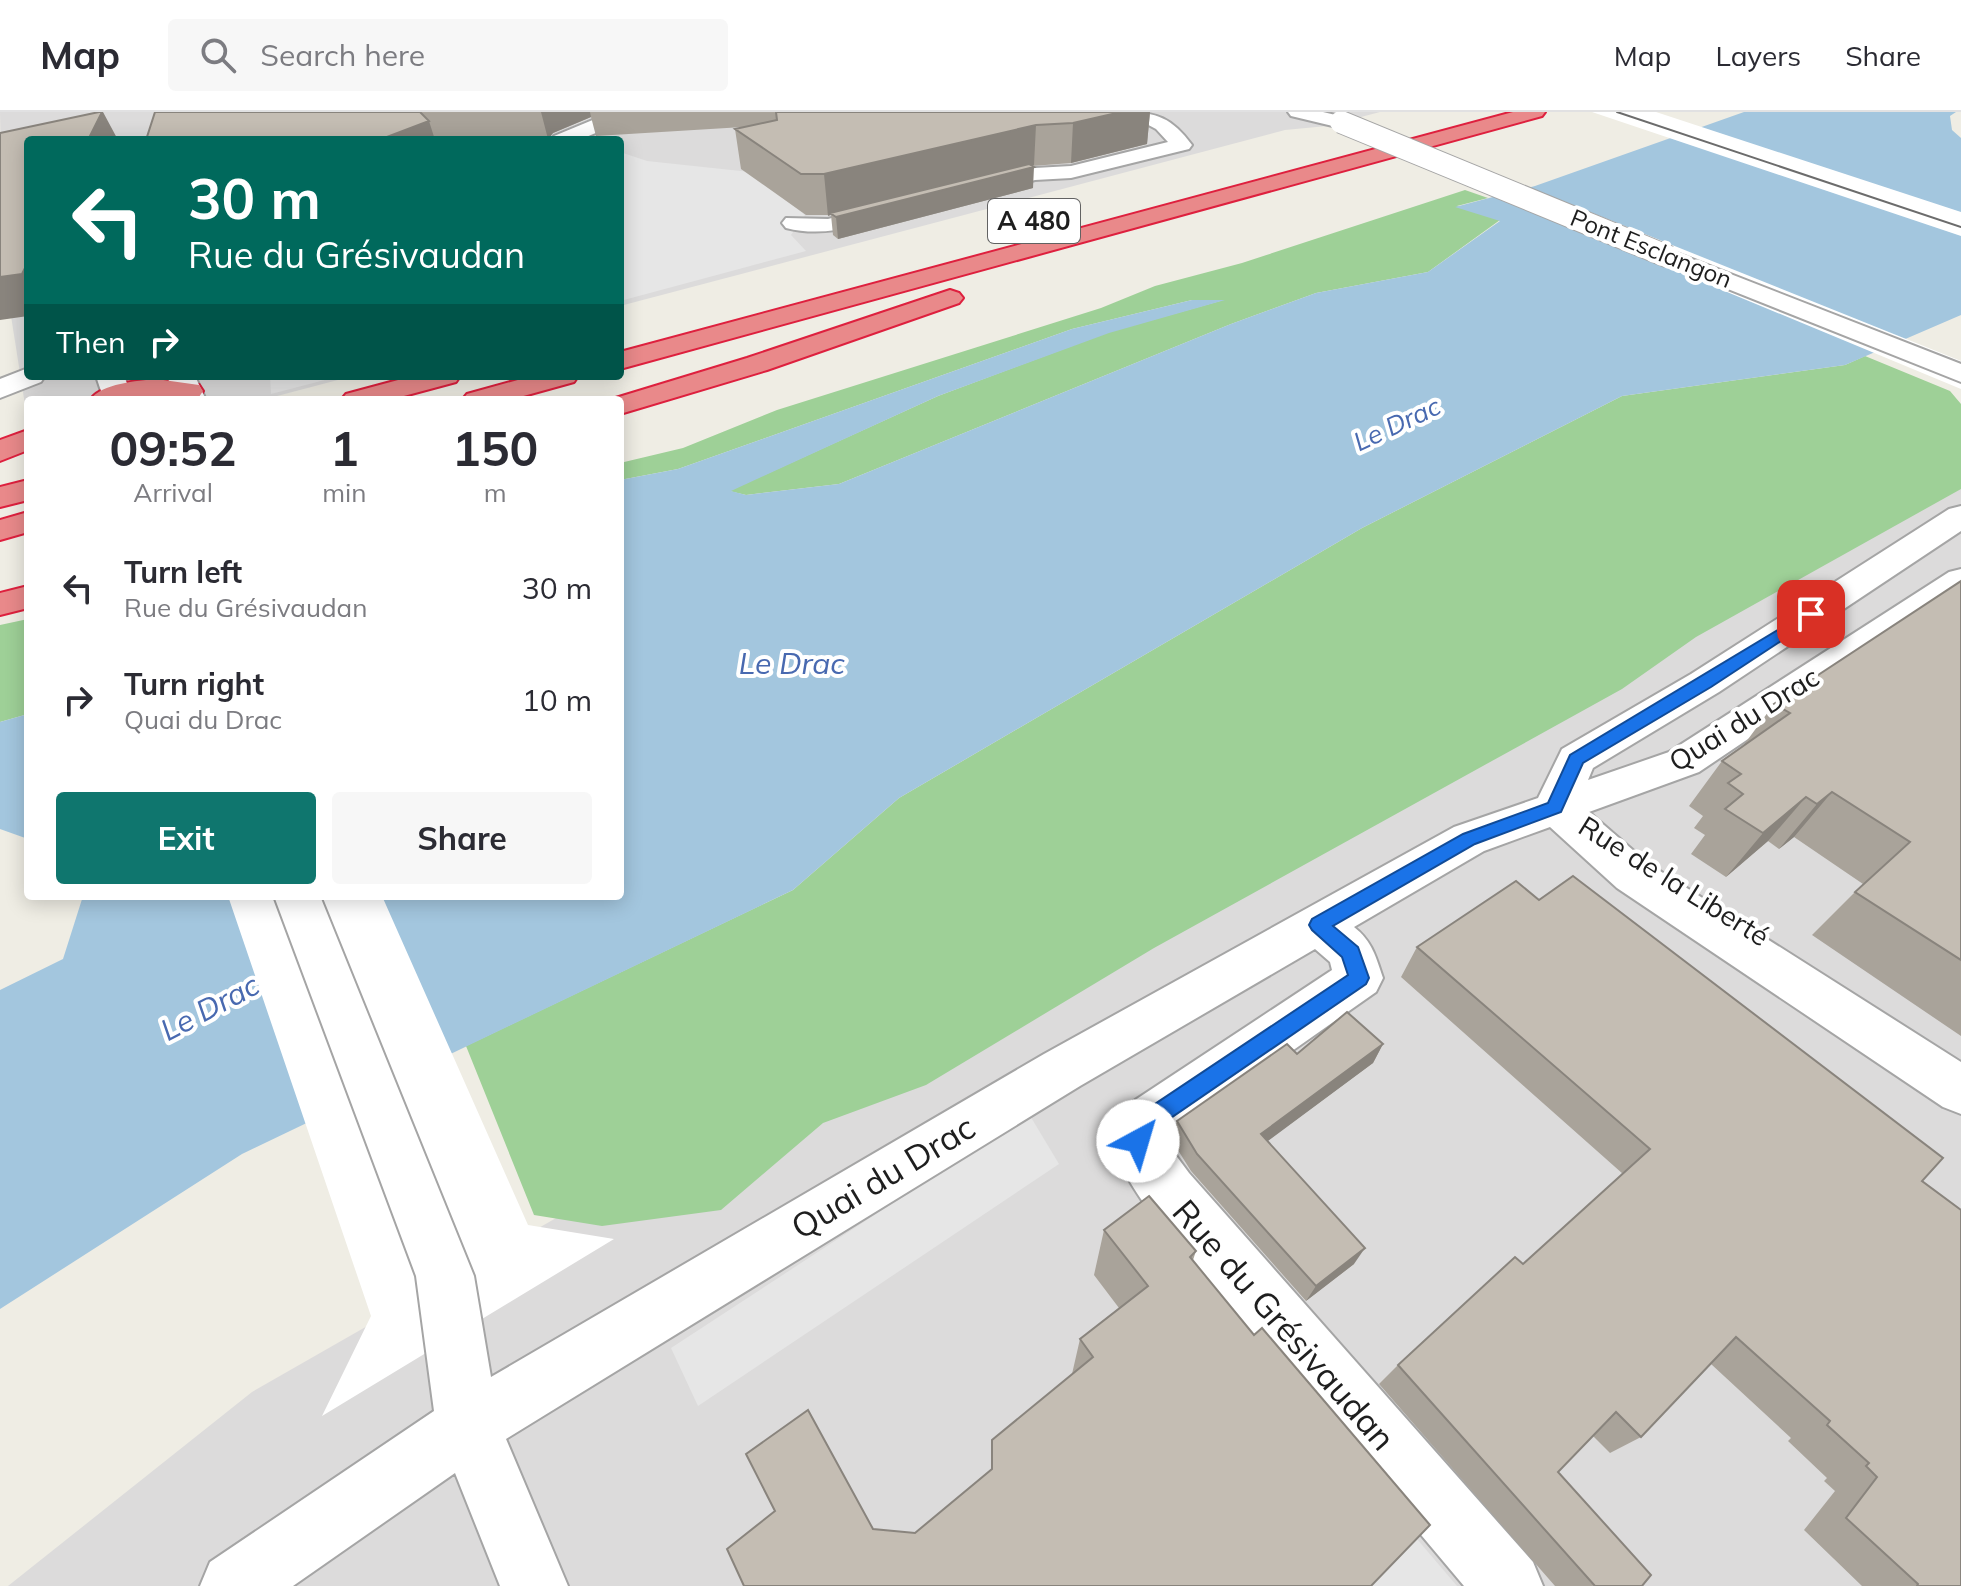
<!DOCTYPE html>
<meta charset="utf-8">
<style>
body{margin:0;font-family:Mulish,sans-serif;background:#f7f7f7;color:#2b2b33;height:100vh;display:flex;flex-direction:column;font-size:30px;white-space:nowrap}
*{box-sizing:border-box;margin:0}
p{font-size:26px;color:#7c7c81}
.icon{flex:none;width:44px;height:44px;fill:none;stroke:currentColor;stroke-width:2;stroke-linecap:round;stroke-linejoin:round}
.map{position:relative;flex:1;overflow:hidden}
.sheet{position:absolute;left:24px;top:284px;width:600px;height:504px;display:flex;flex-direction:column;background:#fff;border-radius:8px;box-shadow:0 4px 20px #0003}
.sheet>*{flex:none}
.top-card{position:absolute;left:24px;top:24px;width:600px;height:244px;border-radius:8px;box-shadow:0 4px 20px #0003;background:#00695c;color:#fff;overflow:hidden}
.pin{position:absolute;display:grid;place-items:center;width:68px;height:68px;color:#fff;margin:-34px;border-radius:16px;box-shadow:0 4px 12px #0006}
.me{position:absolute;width:88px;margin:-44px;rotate:39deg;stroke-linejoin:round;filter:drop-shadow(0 0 6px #0008)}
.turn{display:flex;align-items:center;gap:28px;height:168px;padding:0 32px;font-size:36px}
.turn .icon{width:104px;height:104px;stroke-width:2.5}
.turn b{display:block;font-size:56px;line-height:68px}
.then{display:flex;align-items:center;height:76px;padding:0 32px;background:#0003;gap:16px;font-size:30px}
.eta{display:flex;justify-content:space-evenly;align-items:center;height:136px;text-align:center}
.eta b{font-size:48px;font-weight:700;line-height:56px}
.primary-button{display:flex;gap:16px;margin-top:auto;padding:16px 32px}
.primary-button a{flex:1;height:92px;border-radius:8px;background:#0f766e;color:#fff;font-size:32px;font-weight:700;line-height:92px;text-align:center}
.primary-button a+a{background:#f7f7f7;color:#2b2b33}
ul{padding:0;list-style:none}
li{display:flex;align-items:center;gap:24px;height:112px;padding:0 32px}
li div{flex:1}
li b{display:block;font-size:30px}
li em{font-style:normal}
header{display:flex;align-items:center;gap:48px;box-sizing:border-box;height:112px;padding:0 40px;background:#fff;border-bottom:2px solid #e1e1e2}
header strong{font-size:38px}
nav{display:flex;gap:44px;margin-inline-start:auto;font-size:28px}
.search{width:560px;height:72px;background:#f7f7f7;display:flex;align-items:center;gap:20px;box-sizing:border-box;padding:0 28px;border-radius:8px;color:#7c7c81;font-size:30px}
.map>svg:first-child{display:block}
.residential{fill:#dcdbdb}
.forest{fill:#9ed097}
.parking{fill:#e6e6e6}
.water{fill:#a3c6de}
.pier{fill:#fff}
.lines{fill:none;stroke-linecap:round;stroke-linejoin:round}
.minor-casing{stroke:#a5a5a5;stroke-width:4}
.highway-casing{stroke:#de203e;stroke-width:4}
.minor{fill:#fff;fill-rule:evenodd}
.highway{fill:#e9898a;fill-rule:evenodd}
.tram{stroke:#6c6c6c;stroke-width:2}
.minor-bridge-casing{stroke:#a5a5a5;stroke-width:24;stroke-linecap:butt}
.minor-bridge{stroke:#fff;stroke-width:22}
.wall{fill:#a9a39a}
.shaded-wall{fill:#89847d}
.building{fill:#c4bdb3;stroke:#89847d;stroke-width:2}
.route{fill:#1a73e8;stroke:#114b97;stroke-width:2}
.labels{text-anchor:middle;stroke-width:8;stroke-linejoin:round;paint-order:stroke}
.far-street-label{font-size:24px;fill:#1e1e1e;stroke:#fff}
.shield{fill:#fff;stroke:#626262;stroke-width:2}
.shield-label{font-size:26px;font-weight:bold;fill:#1e1e1e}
.far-water-label{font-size:26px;font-style:italic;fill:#4869b0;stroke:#fff}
.street-label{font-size:28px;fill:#1e1e1e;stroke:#fff}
.water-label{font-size:30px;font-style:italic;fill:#4869b0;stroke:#fff}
.near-street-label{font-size:34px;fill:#1e1e1e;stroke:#fff}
</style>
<header>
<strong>Map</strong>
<div class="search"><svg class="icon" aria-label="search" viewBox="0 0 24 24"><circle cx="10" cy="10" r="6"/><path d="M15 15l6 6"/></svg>Search here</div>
<nav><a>Map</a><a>Layers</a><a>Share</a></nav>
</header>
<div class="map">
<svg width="1961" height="1474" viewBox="0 0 1961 1474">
<rect width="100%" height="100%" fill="#efede4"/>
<!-- residential -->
<path class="residential" d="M0,0H1380L1327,14L1285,18L620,194V28H28V264H353L262,288H28V312L3,153Z
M1961,295V1474H8L252,1280L1885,346Z"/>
<!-- forest -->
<path class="forest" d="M1465,78L1488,86L1457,94L1500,108L1428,160L1316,181L1231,212L839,372L746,383L729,379L938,284L1109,220L1220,189L1192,188L1072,217L678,357L620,368V351L683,336L777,298L1101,196L1155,174L1242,151Z
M1865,244L1950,279L1961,292V377L1696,525L1622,577L1154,836L926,973L823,1011L721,1098L602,1114L534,1103L466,934L793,778L899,686L1362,416L1622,284L1845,253Z
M28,507V602L0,610V513Z"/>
<!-- parking -->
<path class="parking" d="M620,40L647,49L750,60L805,103L791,123L806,139L620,189Z
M270,264H340L271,282Z
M1029,1002L1059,1052L698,1294L671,1236Z
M1411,1420L1457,1474H1351Z"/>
<!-- water -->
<path class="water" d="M1744,0H1956L1950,4L1952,18L1961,26V203L1845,253L1622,284L1362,416L899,686L793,778L242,1042L0,1197V878L63,847L83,784H620V368L678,357L1072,217L1192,188H1225L1109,221L938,284L731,379L746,383L839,372L1231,212L1316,181L1428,160L1500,109L1455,95L1535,74Z
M28,602V727L0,717V610Z"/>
<!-- pier -->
<path class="pier" d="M1592,0H1656L1961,100V124Z
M1356,6L1961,249V277L1327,14Z
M228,784H382L528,1113L614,1127L322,1304L371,1204Z"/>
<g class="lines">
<defs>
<path id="minor" d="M612,0H639L636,4L579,28H551L554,24Z
M1124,0C1157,0 1172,6 1192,33L1189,37L1071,66L1035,68L977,84L966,77L969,72L1035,56L1071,54L1168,30L1156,17Z
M1288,0H1323L1348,6L1351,10L1341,16L1291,4Z
M891,91L899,93L902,98L899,103C861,113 825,126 786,116L782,111L786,106L828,107Z
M1669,138L1961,252V270L1660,150L1657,145L1660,140Z
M28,256V264H45L41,270L0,286V267Z
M96,264H124L134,288H104Z
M167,264H195L206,288H176Z
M1961,394V419L1719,580L1593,656L1588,668L1669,640L1949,460L1961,457V484L1699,660L1589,700L1649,752L1961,950V1002L1943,995L1617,776L1550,715L1484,739L1354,815C1372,829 1376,845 1383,866L1376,880L1168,1026L1169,1034L1189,1061L1533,1450L1543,1474H1464L1149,1099C1126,1064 1104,1037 1123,996L1332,858L1330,850L1315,837L1080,974L506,1327L568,1474H500L455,1361L293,1474H200L210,1450L434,1299L416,1164L274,784H320L474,1164L491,1265L1044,942L1454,715L1538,686L1562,637L1691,562L1949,397Z"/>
<path id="highway" d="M1513,0H1545L1542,4L620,257V240Z
M950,178L959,181L963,186L959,191L767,258L620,302V288H609L747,246Z
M413,264H460L456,270L389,288H341L346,282Z
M532,264H578L574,270L509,288H462L467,282Z
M156,267L199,273L203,279L199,285L90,288C102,271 137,269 156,267Z
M28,318V338L0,349V328Z
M28,368V388L0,395V375Z
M28,400V420L0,428V408Z
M28,474V496L0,503V481Z"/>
</defs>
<!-- minor casing -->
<use href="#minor" class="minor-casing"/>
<!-- highway casing -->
<use href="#highway" class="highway-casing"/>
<!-- minor -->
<use href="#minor" class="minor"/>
<!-- highway -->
<use href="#highway" class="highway"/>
<!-- tram -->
<path class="tram" d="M1617,0L1961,115"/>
<defs>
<path id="minor-bridge" d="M1341,10L1669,145"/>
</defs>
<!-- minor-bridge casing -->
<use href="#minor-bridge" class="minor-bridge-casing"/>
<!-- minor-bridge -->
<use href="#minor-bridge" class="minor-bridge"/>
</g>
<!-- wall -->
<path class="wall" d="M155,0H1150L1147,32L1071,51L1032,54L1033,76L838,127L833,123L831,103H806L741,57L735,17L743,15L596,24L591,5L553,21L548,27L537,28H146Z
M1961,469V924L1812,823L1863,772L1794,725L1779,737L1768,729L1726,765L1691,742L1705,723L1694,716L1703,704L1689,694L1722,649L1743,634L1774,592Z
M1539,788L1922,1069L1961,1474H1862L1804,1418L1835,1379L1824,1369L1827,1366L1788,1329L1791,1326L1711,1252L1641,1325L1610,1341L1593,1324L1558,1360L1642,1474H1555L1379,1272L1398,1253L1523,1152L1623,1062L1401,865L1417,835Z
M1383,932L1373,951L1267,1029L1354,1152L1306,1189L1191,1059L1171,1027L1177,1009Z
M1104,1118L1196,1139L1193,1148L1371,1474L873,1417L915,1421L991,1358L1072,1262L1080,1227L1119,1196L1094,1163Z"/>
<!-- shaded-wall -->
<path class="shaded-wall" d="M102,0H103L118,28H88Z
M541,0H590L591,5L553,21L548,27Z
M1121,0H1150L1147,32L1071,51L1073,11Z
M429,9L435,28H379Z
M1036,13L1034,53L833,103L830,101L831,103L828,104L824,62Z
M1034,55L1033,76L838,127L836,105Z
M28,150V204L0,208V165Z
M1832,680L1794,725L1779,737L1817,692Z
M1806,685L1768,729L1726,765L1763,721Z
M1383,932L1373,951L1253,1040L1261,1022Z
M1365,1136L1354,1152L1306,1189L1316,1174Z"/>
<!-- building -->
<path class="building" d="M99,0H102L88,28H28V150L22,162L0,165V21Z
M155,0H420L429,9L379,28H146Z
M776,0H1121L1073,11L1036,13L824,62H801L735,17L777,8Z
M1029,52L1034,55L836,105L830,101Z
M1961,469V848L1855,780L1910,730L1832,680L1817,692L1806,685L1763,721L1725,697L1743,682L1728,671L1741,662L1722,649L1790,601L1774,592Z
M1573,764L1943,1046L1922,1069L1961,1098V1474H1917L1918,1472L1846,1406L1877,1365L1866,1354L1869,1351L1827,1313L1830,1309L1736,1225L1641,1325L1616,1300L1558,1360L1651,1463L1642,1474H1595L1398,1253L1515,1145L1523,1152L1650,1037L1417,835L1516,769L1539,788Z
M1347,900L1383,932L1261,1022L1365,1136L1316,1174L1197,1042L1177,1009L1287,932L1297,942Z
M1149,1084L1196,1139L1190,1145L1254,1223L1262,1216L1430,1413L1371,1474H744L727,1437L775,1399L746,1342L808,1298L873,1417L915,1421L992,1357V1328L1093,1245L1080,1227L1148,1174L1104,1118Z"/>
<!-- route -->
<path class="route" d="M1811,498L1816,499V506L1711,575L1583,651L1561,700L1475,732L1333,814L1358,835L1369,866L1366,872L1152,1019L1146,1036L1138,1039L1131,1036L1127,1029L1134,1006L1348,863L1342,845L1312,818L1309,813L1312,807L1463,722L1548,691L1570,643Z"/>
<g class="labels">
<!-- far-street labels -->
<g class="far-street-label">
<text transform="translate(1651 137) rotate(22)" y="8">Pont Esclangon</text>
</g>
<!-- shield labels -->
<rect class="shield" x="988" y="87" width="92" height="44" rx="6"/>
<g class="shield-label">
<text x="1034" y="118">A 480</text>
</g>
<!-- far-water labels -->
<g class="far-water-label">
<text transform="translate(1397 312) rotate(-25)" y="9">Le Drac</text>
</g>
<!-- street labels -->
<g class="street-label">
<text transform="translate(1744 607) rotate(-32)" y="10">Quai du Drac</text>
<text transform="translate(1674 769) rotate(32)" y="10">Rue de la Liberté</text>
</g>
<!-- water labels -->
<g class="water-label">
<text x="792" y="562">Le Drac</text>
<text transform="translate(210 896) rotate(-28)" y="10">Le Drac</text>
</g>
<!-- near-street labels -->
<g class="near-street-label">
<text transform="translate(883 1065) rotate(-31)" y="12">Quai du Drac</text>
<text transform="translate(1284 1213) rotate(49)" y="12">Rue du Grésivaudan</text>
</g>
</g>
</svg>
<div class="pin" style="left:1811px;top:502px;background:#d93025"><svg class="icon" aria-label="arrive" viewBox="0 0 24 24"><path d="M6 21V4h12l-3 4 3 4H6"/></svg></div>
<svg class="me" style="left:1138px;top:1029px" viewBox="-20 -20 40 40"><circle r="19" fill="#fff"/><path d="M0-13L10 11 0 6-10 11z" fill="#1a73e8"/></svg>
<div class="top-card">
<div class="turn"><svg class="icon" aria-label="left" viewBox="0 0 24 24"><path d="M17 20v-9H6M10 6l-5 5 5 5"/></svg><div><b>30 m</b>Rue du Grésivaudan</div></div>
<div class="then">Then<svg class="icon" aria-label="right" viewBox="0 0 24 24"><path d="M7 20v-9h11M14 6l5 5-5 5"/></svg></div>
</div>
<section class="sheet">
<div class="eta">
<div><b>09:52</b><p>Arrival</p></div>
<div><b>1</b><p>min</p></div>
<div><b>150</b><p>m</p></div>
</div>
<ul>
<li><svg class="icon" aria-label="left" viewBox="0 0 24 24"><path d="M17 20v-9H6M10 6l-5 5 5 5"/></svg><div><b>Turn left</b><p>Rue du Grésivaudan</p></div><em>30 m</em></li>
<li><svg class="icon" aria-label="right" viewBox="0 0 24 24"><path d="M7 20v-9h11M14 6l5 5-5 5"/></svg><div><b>Turn right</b><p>Quai du Drac</p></div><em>10 m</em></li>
</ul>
<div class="primary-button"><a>Exit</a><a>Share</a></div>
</section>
</div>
